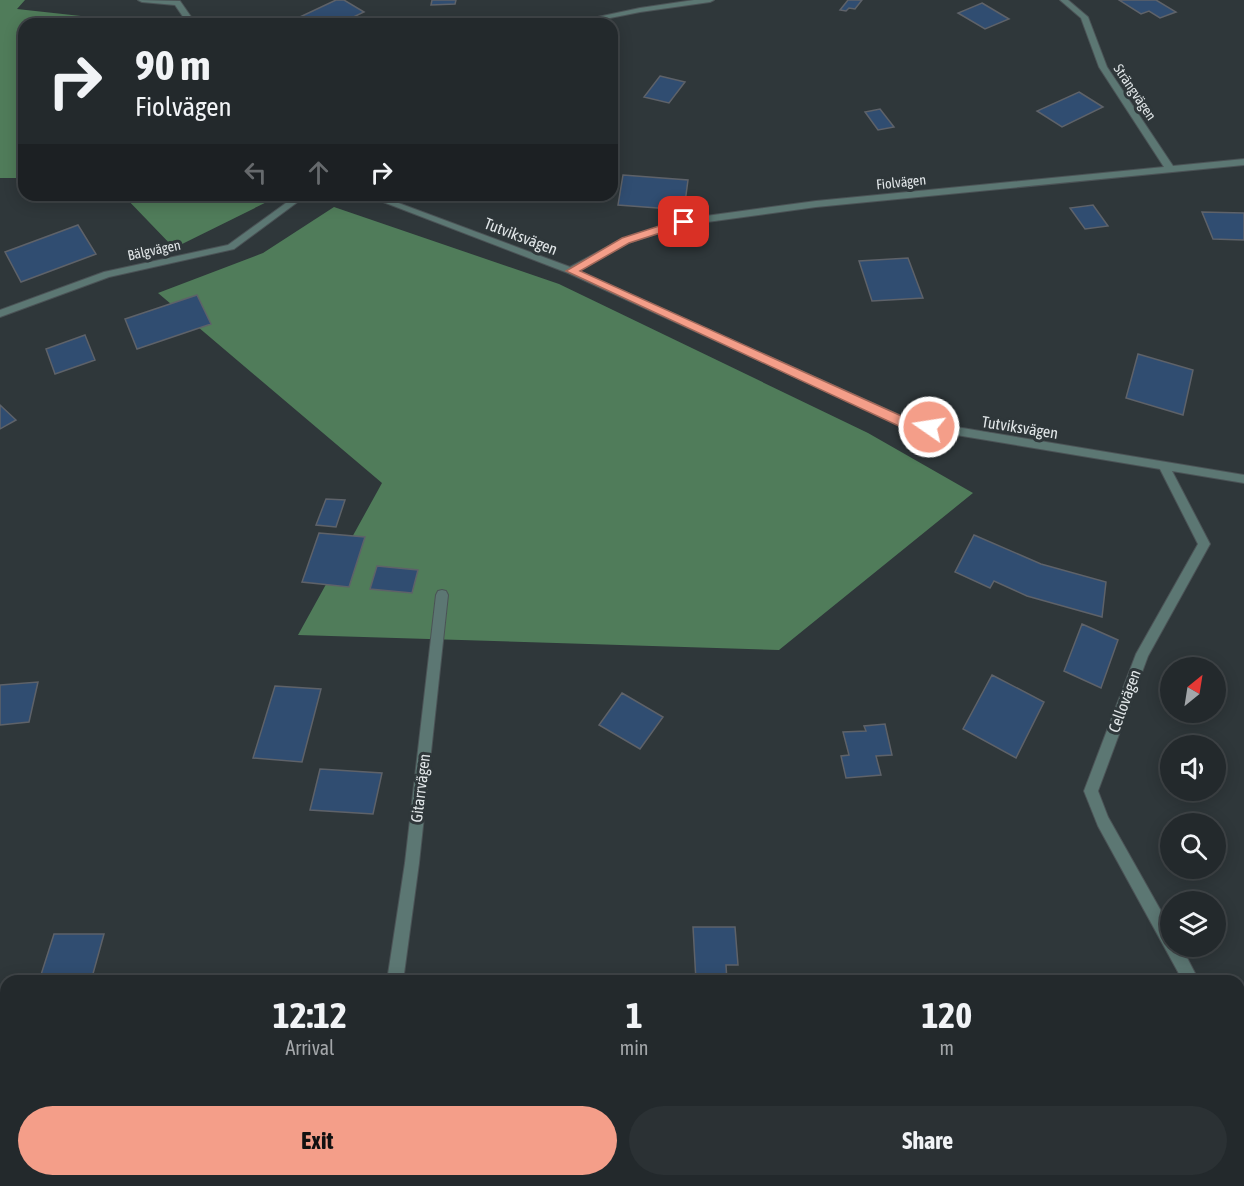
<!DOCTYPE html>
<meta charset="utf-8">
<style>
body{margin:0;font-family:"Asap Condensed",sans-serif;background:#2b3134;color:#f1f3f6;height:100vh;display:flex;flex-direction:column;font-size:22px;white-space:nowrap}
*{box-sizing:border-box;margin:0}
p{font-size:20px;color:#a3a6a9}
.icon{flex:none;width:33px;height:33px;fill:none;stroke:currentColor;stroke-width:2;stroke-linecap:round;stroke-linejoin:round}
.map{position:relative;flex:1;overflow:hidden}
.details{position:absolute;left:0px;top:975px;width:1245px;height:212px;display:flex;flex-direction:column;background:#23292c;border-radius:18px 18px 0 0;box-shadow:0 3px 15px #0003,0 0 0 2px #404548}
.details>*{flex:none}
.banner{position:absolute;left:18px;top:18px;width:600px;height:183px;border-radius:18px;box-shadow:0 3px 15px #0003,0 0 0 2px #404548;background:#23292c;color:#f1f3f6;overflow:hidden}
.needle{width:39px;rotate:30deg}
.tools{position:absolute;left:1160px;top:657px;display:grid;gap:12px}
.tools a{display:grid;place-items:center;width:66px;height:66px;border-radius:50%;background:#23292c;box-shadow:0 3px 15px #0003,0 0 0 2px #404548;font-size:30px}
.pin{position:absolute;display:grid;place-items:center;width:51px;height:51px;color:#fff;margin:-26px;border-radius:12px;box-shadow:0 3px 9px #0006}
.me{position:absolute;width:66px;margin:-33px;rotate:283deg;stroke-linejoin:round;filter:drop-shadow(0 0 4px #0008)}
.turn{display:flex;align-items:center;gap:21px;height:126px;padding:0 18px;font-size:27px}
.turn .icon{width:78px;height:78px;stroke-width:2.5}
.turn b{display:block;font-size:42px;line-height:51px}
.lanes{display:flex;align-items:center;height:57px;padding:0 18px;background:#0003;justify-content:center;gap:30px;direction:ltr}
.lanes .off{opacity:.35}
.eta{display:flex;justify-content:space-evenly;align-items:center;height:102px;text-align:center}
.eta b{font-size:36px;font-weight:700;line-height:42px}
.cta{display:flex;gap:12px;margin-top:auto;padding:12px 18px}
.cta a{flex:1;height:69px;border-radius:36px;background:#f49e89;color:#111;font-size:24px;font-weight:700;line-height:69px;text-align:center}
.cta a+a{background:#2b3134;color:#f1f3f6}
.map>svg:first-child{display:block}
.forest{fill:#507c5a}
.building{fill:#304d71;stroke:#5e6269;stroke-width:1.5}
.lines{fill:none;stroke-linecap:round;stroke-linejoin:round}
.street-casing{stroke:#4b5356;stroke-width:2}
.street{fill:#5c7773;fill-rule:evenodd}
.route{fill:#f49e89;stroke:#9f6759;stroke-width:1.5}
.labels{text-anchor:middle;stroke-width:6;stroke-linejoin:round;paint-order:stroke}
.far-street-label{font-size:14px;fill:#e1e6e8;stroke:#2f373a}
.street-label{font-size:16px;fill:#e1e6e8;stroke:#2f373a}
</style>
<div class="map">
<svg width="1244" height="1186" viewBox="0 0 1244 1186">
<rect width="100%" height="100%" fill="#2f373a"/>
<!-- forest -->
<path class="forest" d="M0,0H25L17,9L154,24H24V178H0Z
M123,195H281L174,248Z
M334,207L559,284L868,433L973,493L779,650L298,635L382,483L158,293L263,253Z"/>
<!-- building -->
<path class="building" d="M336,0H344L364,12L339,24H285Z
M432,0H456L455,4L431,5Z
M848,0H862L855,9L849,8L846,11L840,10Z
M1119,0H1156L1176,12L1160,18L1149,11L1141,14Z
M982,3L1009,19L985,29L958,13Z
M660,76L685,82L669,103L644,97Z
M1079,92L1103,107L1062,127L1037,111Z
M880,109L894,127L878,130L865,112Z
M623,175L688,180L684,210L618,205Z
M1093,205L1108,226L1085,229L1070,208Z
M1202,212L1244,213V240L1213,239Z
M78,225L96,254L21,282L5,252Z
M908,258L923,298L872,301L859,261Z
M197,295L211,324L137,349L125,319Z
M85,335L95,360L55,374L46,349Z
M1138,354L1193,370L1183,415L1126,398Z
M0,405L16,420L0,429Z
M326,499L345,500L336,527L316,525Z
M319,533L365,537L349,587L302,582Z
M974,535L1041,564L1106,582L1102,617L1027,596L994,581L990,588L955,572Z
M377,566L418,570L412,593L370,589Z
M1082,624L1118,640L1101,688L1064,671Z
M992,675L1044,702L1016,758L963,729Z
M38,682L29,722L0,725V685Z
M275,686L321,689L302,762L253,758Z
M622,693L663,717L640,749L599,725Z
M885,724L892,755L876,756L881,775L846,778L841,756L849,755L843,732L866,731L864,726Z
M320,769L382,773L373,814L310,810Z
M693,927H735L738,965H726L727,981H696Z
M54,934H104L91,981H39Z
M1032,1180H1086L1089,1186H1035Z"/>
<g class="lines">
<defs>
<path id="street" d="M138,0L180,1L196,24H188L175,5L142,2Z
M694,0H714L710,2L640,12L580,24H565L640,8Z
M1060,0H1068L1088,17L1107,67L1173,166L1244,159V165L816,207L685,225L628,243L579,271L908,419L1244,475V483L1172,471L1210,544L1148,656L1098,791L1108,817L1170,927V946H1181L1199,981H1183L1098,826L1084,791L1136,654L1198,544L1160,469L902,426L568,273L365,195H377L570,267L622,239L684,219L816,201L1164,167L1099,67L1081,18Z
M297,195H307L234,249L109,277L0,317V310L104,272L228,245Z
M442,590L446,591L448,595L419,863L403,981H387L405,863L436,595L438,591Z
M1239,1065L1244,1067V1091L1239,1089Z
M359,1180H375L374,1186H358Z"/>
</defs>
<!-- street casing -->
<use href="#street" class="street-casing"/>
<!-- street -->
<use href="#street" class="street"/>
</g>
<!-- route -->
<path class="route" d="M684,218L688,219V224L629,243L580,271L908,419L933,424V430L929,432L901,427L566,271L622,238Z"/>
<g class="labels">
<!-- far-street labels -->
<g class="far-street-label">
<text transform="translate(1135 92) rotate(56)" y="5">Strängvägen</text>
<text transform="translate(901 182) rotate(-6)" y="5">Fiolvägen</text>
<text transform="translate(154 250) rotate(-12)" y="5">Bälgvägen</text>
</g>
<!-- street labels -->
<g class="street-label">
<text transform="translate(521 236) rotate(21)" y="6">Tutviksvägen</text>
<text transform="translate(1020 427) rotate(9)" y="6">Tutviksvägen</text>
<text transform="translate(1124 701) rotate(-70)" y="6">Cellovägen</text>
<text transform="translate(420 788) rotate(-83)" y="6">Gitarrvägen</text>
</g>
</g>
</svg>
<div class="tools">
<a><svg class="needle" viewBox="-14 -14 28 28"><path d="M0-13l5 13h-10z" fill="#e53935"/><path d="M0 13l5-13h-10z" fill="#a3a6a9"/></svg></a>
<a><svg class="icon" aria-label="sound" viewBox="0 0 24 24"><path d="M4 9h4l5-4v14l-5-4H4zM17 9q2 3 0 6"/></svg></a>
<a><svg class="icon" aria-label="search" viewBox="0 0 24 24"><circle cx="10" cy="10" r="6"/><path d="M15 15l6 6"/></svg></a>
<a><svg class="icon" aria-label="layers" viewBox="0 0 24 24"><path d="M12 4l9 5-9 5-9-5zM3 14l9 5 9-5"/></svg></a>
</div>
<div class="pin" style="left:684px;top:222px;background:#d93025"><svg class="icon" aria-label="arrive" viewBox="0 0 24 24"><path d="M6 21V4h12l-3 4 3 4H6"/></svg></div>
<svg class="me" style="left:929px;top:427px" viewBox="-20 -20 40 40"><circle r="17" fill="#f49e89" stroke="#fff" stroke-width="3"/><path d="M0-11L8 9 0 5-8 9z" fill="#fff"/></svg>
<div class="banner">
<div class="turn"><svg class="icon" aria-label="right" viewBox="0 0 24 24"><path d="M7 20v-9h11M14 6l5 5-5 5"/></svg><div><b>90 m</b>Fiolvägen</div></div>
<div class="lanes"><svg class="icon off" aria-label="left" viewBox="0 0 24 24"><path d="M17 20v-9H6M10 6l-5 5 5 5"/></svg><svg class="icon off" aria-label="ahead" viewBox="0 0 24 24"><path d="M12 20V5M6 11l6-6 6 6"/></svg><svg class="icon" aria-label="right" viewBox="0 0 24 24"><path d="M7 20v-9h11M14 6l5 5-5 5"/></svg></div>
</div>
<section class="details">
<div class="eta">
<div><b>12:12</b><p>Arrival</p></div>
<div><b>1</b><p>min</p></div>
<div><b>120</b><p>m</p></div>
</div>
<div class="cta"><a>Exit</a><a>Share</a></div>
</section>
</div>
